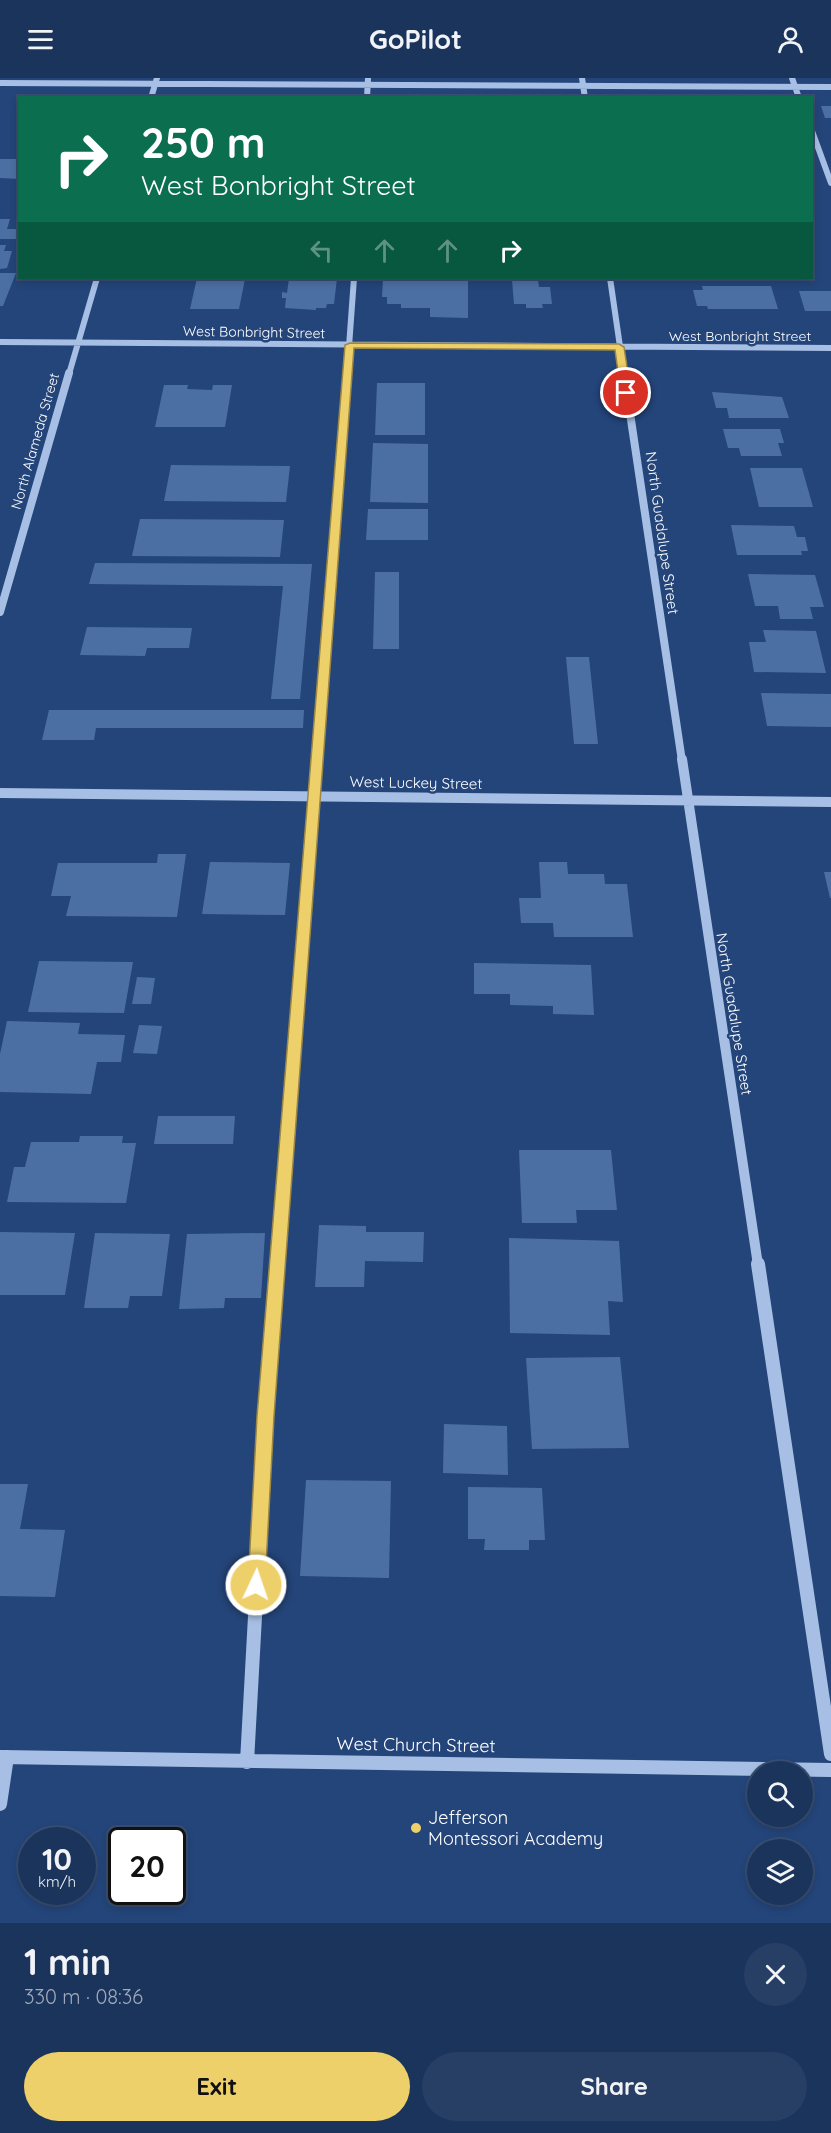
<!DOCTYPE html>
<meta charset="utf-8">
<style>
body{margin:0;font-family:Quicksand,sans-serif;background:#283f65;color:#f1f3f6;height:100vh;display:flex;flex-direction:column;font-size:22px;white-space:nowrap}
*{box-sizing:border-box;margin:0}
p{font-size:20px;color:#a0aabb}
.icon{flex:none;width:33px;height:33px;fill:none;stroke:currentColor;stroke-width:2;stroke-linecap:round;stroke-linejoin:round}
.map{position:relative;height:1845px;overflow:hidden}
.panel{display:flex;flex-direction:column;background:#1b345c;flex:1}
.panel>*{flex:none}
.guide{position:absolute;left:18px;top:18px;width:795px;height:183px;border-radius:0px;box-shadow:0 3px 9px #0003,0 0 0 2px #394f72;background:#0b6e4f;color:#fff;overflow:hidden}
.fabs{position:absolute;left:747px;top:1683px;display:grid;gap:12px}
.fabs a{display:grid;place-items:center;width:66px;height:66px;border-radius:50%;background:#1b345c;box-shadow:0 3px 9px #0003,0 0 0 2px #394f72;font-size:30px}
.speed{position:absolute;left:18px;top:1749px;display:flex;gap:12px;font-size:30px;font-weight:700;text-align:center}
.speed>*{display:grid;place-content:center;width:78px;height:78px;border-radius:50%;background:#1b345c;box-shadow:0 3px 9px #0003,0 0 0 2px #394f72;line-height:1}
.speed small{font-size:15px;font-weight:400}
.speed .limit{border:3px solid #111;border-radius:9px;background:#fff;color:#111}
.pin{position:absolute;display:grid;place-items:center;width:51px;height:51px;color:#fff;margin:-26px;border:3px solid #fff;border-radius:50%;box-shadow:0 2px 6px #0007}
.me{position:absolute;width:66px;margin:-33px;rotate:3deg;stroke-linejoin:round;filter:drop-shadow(0 0 4px #0008)}
.turn{display:flex;align-items:center;gap:21px;height:126px;padding:0 24px;font-size:27px}
.turn .icon{width:78px;height:78px;stroke-width:2.5}
.turn b{display:block;font-size:42px;line-height:51px}
.lanes{display:flex;align-items:center;height:57px;padding:0 24px;background:#0003;justify-content:center;gap:30px;direction:ltr}
.lanes .off{opacity:.35}
.round{display:grid;place-items:center;flex:none;width:63px;height:63px;border-radius:32px;background:#283f65}
.headline{display:flex;align-items:center;justify-content:space-between;height:102px;padding:0 24px}
h1{font-size:36px;font-weight:800;line-height:45px}
.button{display:flex;gap:12px;margin-top:auto;padding:12px 24px}
.button a{flex:1;height:69px;border-radius:36px;background:#eed06b;color:#111;font-size:24px;font-weight:800;line-height:69px;text-align:center}
.button a+a{background:#283f65;color:#f1f3f6}
header{display:flex;justify-content:space-between;align-items:center;height:78px;padding:0 24px;background:#1b345c;font-size:27px;font-weight:800}
.map>svg:first-child{display:block}
.building{fill:#4c6fa3}
.lines{fill:none;stroke-linecap:round;stroke-linejoin:round}
.minor-far3{stroke:#a7bfe4;stroke-width:6}
.minor-far2{stroke:#a7bfe4;stroke-width:8}
.minor-far1{stroke:#a7bfe4;stroke-width:10}
.minor{stroke:#a7bfe4;stroke-width:14}
.route{fill:#eed06b;stroke:#9b8746;stroke-width:1.5}
.poi-dot{fill:#eed06b;stroke:#24457a;stroke-width:2}
.labels{text-anchor:middle;stroke-width:5;stroke-linejoin:round;paint-order:stroke}
.far-street-label{font-size:14px;fill:#fff;stroke:#24457a}
.street-label{font-size:15px;fill:#fff;stroke:#24457a}
.near-street-label{font-size:18px;fill:#fff;stroke:#24457a}
.near-poi-label{font-size:18px;fill:#fff;stroke:#24457a;text-anchor:start}
</style>
<header><svg class="icon" aria-label="menu" viewBox="0 0 24 24"><path d="M4 6h16M4 12h16M4 18h16"/></svg>GoPilot<svg class="icon" aria-label="person" viewBox="0 0 24 24"><circle cx="12" cy="8" r="4"/><path d="M4 21q1-7 8-7t8 7"/></svg></header>
<div class="map">
<svg width="831" height="1845" viewBox="0 0 831 1845">
<rect width="100%" height="100%" fill="#24457a"/>
<!-- building -->
<path class="building" d="M821,28H831V40H825Z
M0,81H20V101L0,100Z
M0,141H10L7,151H20L18,161H0Z
M0,167H6L4,173H12L7,190L0,191Z
M0,195H16L3,228H0Z
M197,200L245,201L239,231H190Z
M289,200H337L334,226H327L326,230H316V232L285,230L286,220H282V214L287,215Z
M383,201L468,202V240L430,239V230H401V226H387V219H382Z
M512,202H538L539,209H550L552,226H542L543,230H526V226H514Z
M702,208H771L778,231H708L707,228H697L693,212H703Z
M799,213H831V233H805Z
M377,305H425V357H375Z
M164,307H188L187,311L212,312L213,307H232L225,349H155Z
M712,314L782,319L789,340H729L727,330H716Z
M723,351H780L784,365H778L782,378H741L739,370H728Z
M373,365L428,366V425L370,424Z
M171,387L290,388L286,424L164,423Z
M750,390H802L813,429H759Z
M368,431H428V462H366Z
M140,441L284,442L280,479L132,478Z
M731,447L794,448L797,459H805L808,473H801L802,477H737Z
M95,485L312,486L300,621H271L283,508L89,506Z
M375,494H399V571H373Z
M748,496L815,497L824,529H810L813,541H780L778,528H755Z
M87,549L192,550L189,570H147L145,578L80,577Z
M763,552L816,553L826,595L754,594L749,564H766Z
M566,579H589L598,666H574Z
M761,615L831,616V649L767,648Z
M49,632H304L303,650H96L94,662H42Z
M158,776H186L177,839L66,838L71,818H51L58,785H157Z
M210,784L290,785L285,837L202,836Z
M539,784H567L568,796H604L605,806H627L633,859H554L553,845H521L519,820H541Z
M824,794H831V820H830Z
M39,883L133,884L124,935L28,934Z
M474,885L591,887L594,937L553,936V928L510,927V916H474Z
M137,899L155,900L151,926H132Z
M7,943L80,945L78,956L125,957L121,984H97L91,1016L0,1014V976Z
M139,947L162,948L157,976L133,975Z
M158,1038H235L233,1066H154Z
M80,1058H123L122,1065H136L126,1125L7,1124L14,1089H25L31,1064H79Z
M519,1072H611L617,1132H576L577,1145H522Z
M319,1147L366,1148V1154H424L423,1184L365,1183L364,1209H315Z
M0,1154L75,1155L65,1217H0Z
M95,1155L170,1156L162,1218H130L128,1230H84Z
M265,1155L261,1220H225L224,1230L179,1231L187,1156Z
M509,1160L619,1163L623,1224L608,1223L610,1257L510,1255Z
M620,1279L629,1370L532,1371L526,1280Z
M444,1346L507,1348L508,1397L443,1395Z
M306,1402L391,1403L389,1500L300,1498Z
M0,1406H28L20,1451L65,1452L55,1519L0,1518Z
M468,1409L542,1410L545,1462H529V1472H484L485,1461H468Z"/>
<g class="lines">
<!-- minor-far3 -->
<path class="minor-far3" d="M582,0L585,20
M792,0L799,20
M0,5L831,9
M151,20L157,0
M367,20L368,0
M812,53L831,105
M610,200L624,296
M0,264L831,270
M69,296L97,200
M347,296L354,200"/>
<!-- minor-far2 -->
<path class="minor-far2" d="M624,295L682,683
M0,534L69,295
M317,683L347,295"/>
<!-- minor-far1 -->
<path class="minor-far1" d="M682,681L758,1187
M0,715L831,724
M278,1187L317,681"/>
<!-- minor -->
<path class="minor" d="M758,1186L831,1676
M0,1679L831,1692
M247,1684L266,1338L278,1186
M0,1726L7,1679"/>
</g>
<!-- route -->
<path class="route" d="M350,265L619,266L624,269L631,315L626,317L621,315L615,272L354,270L274,1338L265,1507L263,1513L256,1516L250,1513L248,1507L257,1338L345,267Z"/>
<!-- markers -->
<circle class="poi-dot" cx="416" cy="1750" r="6"/>
<g class="labels">
<!-- far-street labels -->
<g class="far-street-label">
<text transform="translate(254 254) rotate(1)" y="5">West Bonbright Street</text>
<text x="740" y="263">West Bonbright Street</text>
<text transform="translate(35 363) rotate(-74)" y="5">North Alameda Street</text>
</g>
<!-- street labels -->
<g class="street-label">
<text transform="translate(662 455) rotate(82)" y="5">North Guadalupe Street</text>
<text transform="translate(416 705) rotate(1)" y="5">West Luckey Street</text>
<text transform="translate(734 936) rotate(81)" y="5">North Guadalupe Street</text>
</g>
<!-- near-street labels -->
<g class="near-street-label">
<text transform="translate(416 1667) rotate(1)" y="6">West Church Street</text>
</g>
<!-- near-poi labels -->
<g class="near-poi-label">
<text x="428" y="1746">Jefferson<tspan x="428" dy="21">Montessori Academy</tspan></text>
</g>
</g>
</svg>
<div class="fabs">
<a><svg class="icon" aria-label="search" viewBox="0 0 24 24"><circle cx="10" cy="10" r="6"/><path d="M15 15l6 6"/></svg></a>
<a><svg class="icon" aria-label="layers" viewBox="0 0 24 24"><path d="M12 4l9 5-9 5-9-5zM3 14l9 5 9-5"/></svg></a>
</div>
<div class="speed"><div>10<small>km/h</small></div><div class="limit">20</div></div>
<div class="pin" style="left:626px;top:315px;background:#d93025"><svg class="icon" aria-label="arrive" viewBox="0 0 24 24"><path d="M6 21V4h12l-3 4 3 4H6"/></svg></div>
<svg class="me" style="left:256px;top:1507px" viewBox="-20 -20 40 40"><circle r="17" fill="#eed06b" stroke="#fff" stroke-width="3"/><path d="M0-11L8 9 0 5-8 9z" fill="#fff"/></svg>
<div class="guide">
<div class="turn"><svg class="icon" aria-label="right" viewBox="0 0 24 24"><path d="M7 20v-9h11M14 6l5 5-5 5"/></svg><div><b>250 m</b>West Bonbright Street</div></div>
<div class="lanes"><svg class="icon off" aria-label="left" viewBox="0 0 24 24"><path d="M17 20v-9H6M10 6l-5 5 5 5"/></svg><svg class="icon off" aria-label="ahead" viewBox="0 0 24 24"><path d="M12 20V5M6 11l6-6 6 6"/></svg><svg class="icon off" aria-label="ahead" viewBox="0 0 24 24"><path d="M12 20V5M6 11l6-6 6 6"/></svg><svg class="icon" aria-label="right" viewBox="0 0 24 24"><path d="M7 20v-9h11M14 6l5 5-5 5"/></svg></div>
</div>
</div>
<section class="panel">
<div class="headline"><div><h1>1 min</h1><p>330 m · 08:36</p></div><a class="round"><svg class="icon" aria-label="close" viewBox="0 0 24 24"><path d="M6 6l12 12M18 6L6 18"/></svg></a></div>
<div class="button"><a>Exit</a><a>Share</a></div>
</section>
